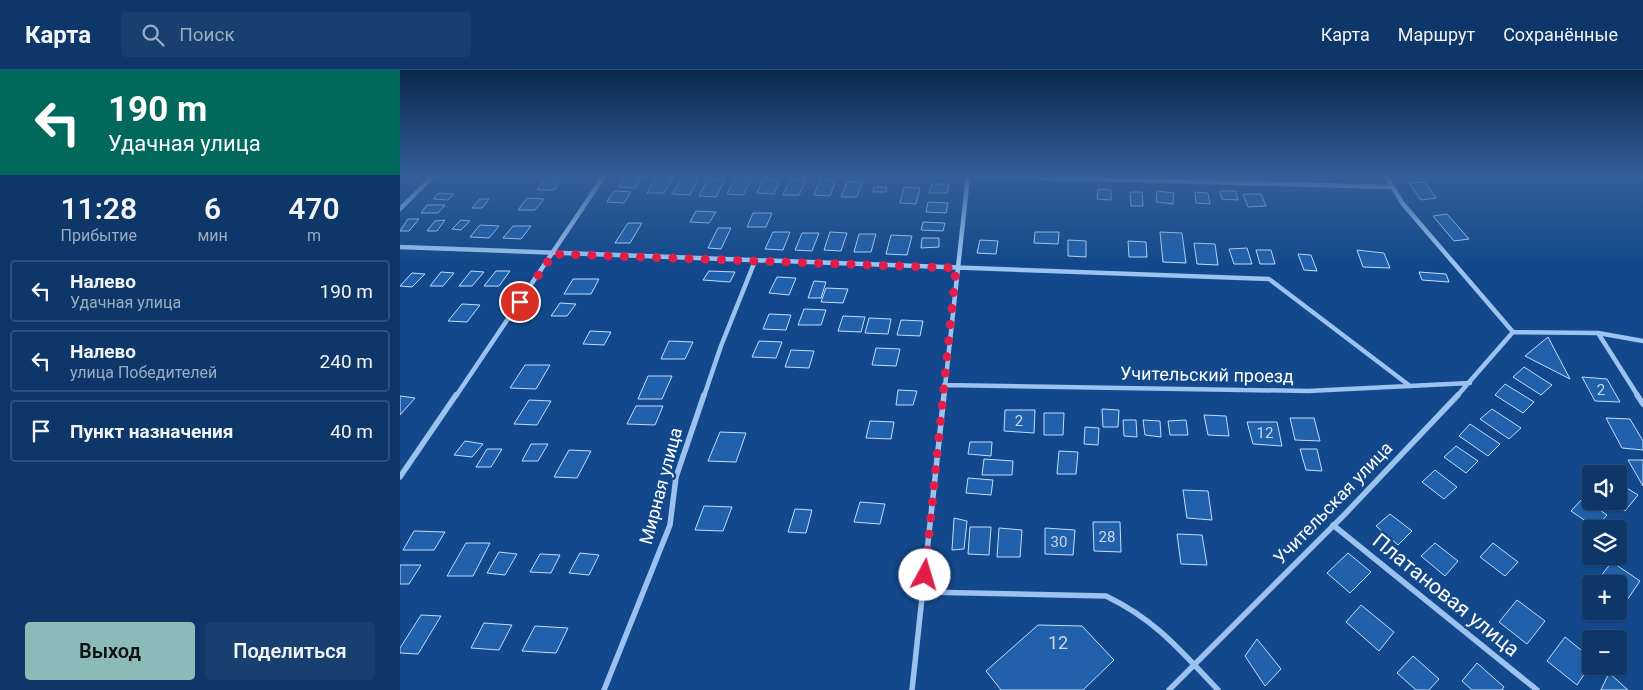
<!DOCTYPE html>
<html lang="ru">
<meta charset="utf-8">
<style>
body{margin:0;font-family:Roboto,sans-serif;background:#173f6f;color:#f1f3f6;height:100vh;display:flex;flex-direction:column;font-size:19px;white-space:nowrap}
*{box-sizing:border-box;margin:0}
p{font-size:16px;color:#9bacc0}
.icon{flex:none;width:28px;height:28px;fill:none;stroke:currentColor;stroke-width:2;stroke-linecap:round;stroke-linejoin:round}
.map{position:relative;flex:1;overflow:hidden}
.side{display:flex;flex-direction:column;background:#0e3769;width:400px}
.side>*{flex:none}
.guide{background:#00695c;color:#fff;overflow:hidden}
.tools{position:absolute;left:1182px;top:395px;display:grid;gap:10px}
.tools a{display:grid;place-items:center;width:45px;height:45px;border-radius:5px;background:#0e3769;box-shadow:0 1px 4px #0004,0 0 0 1px #2e517d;font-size:25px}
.pin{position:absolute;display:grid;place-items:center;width:42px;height:42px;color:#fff;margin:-21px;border:2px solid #fff;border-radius:50%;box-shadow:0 1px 5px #0007}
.me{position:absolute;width:55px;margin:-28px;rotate:6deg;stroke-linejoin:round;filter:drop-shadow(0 0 4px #0008)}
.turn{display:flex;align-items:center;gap:18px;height:105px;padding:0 25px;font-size:22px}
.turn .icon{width:65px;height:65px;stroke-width:2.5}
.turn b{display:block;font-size:35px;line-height:42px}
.eta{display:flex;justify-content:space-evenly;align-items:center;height:85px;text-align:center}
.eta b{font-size:30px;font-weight:600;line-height:35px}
.cta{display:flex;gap:10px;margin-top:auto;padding:10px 25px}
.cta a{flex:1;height:58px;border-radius:5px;background:#8bbbb9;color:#111;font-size:20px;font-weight:600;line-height:58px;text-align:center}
.cta a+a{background:#173f6f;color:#f1f3f6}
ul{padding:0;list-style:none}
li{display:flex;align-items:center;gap:15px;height:62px;margin:0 10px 8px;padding:0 15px;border:2px solid #2e517d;border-radius:5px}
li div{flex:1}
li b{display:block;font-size:19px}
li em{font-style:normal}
header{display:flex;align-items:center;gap:30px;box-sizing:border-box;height:70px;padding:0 25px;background:#0e3769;border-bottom:1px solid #2e517d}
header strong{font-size:24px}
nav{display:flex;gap:28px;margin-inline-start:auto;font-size:18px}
.search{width:350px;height:45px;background:#173f6f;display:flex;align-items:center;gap:12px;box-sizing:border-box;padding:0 18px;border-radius:5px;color:#9bacc0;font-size:19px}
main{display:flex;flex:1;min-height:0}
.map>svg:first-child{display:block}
.building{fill:#2160ab;stroke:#c2ddfc}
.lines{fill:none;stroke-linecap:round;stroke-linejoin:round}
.minor-far1{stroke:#9cc3f0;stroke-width:4.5}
.minor{stroke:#9cc3f0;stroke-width:5.5}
.route{stroke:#e11d48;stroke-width:9;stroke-dasharray:0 16.2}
.labels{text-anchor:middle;stroke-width:5;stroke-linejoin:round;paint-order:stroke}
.number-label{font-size:15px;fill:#c8d7ea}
.street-label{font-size:18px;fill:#fff;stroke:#13498c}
.near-number-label{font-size:18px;fill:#c8d7ea}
.near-street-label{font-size:21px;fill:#fff;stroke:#13498c}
</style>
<header>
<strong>Карта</strong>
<div class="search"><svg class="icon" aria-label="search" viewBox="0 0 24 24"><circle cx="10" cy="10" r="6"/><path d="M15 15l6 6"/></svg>Поиск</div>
<nav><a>Карта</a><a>Маршрут</a><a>Сохранённые</a></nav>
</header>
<main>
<section class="side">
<div class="guide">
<div class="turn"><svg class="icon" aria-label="left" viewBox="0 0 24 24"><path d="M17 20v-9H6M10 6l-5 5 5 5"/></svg><div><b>190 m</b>Удачная улица</div></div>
</div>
<div class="eta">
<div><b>11:28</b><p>Прибытие</p></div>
<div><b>6</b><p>мин</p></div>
<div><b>470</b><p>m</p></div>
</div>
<ul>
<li><svg class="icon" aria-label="left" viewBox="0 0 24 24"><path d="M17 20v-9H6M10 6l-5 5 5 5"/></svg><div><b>Налево</b><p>Удачная улица</p></div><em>190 m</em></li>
<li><svg class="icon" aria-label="left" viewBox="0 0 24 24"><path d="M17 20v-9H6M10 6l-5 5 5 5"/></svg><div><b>Налево</b><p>улица Победителей</p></div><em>240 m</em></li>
<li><svg class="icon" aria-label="arrive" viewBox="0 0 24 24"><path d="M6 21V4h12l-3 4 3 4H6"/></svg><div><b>Пункт назначения</b></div><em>40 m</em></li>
</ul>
<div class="cta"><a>Выход</a><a>Поделиться</a></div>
</section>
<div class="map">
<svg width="1243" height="620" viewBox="0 0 1243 620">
<rect width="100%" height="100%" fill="#13498c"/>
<!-- building -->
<path class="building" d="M257,106H274L264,123H247Z
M225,107H242L235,118L218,117Z
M282,108H299L290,125L272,124Z
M145,109H162L154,120H137Z
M308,109L325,110L316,127L299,126Z
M335,109H351L343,125L327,124Z
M363,109L380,110L374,124L357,123Z
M390,110H406L399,125H383Z
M420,110H436L430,126L414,125Z
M447,112H462L457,127H441Z
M1025,112L1036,128L1021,130L1009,113Z
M532,114H549L547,123H529Z
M474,117H487L486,122H473Z
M504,117L520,118L516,134L500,133Z
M698,119L711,120V130L697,129Z
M214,121L231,122L224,133L207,132Z
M757,121L774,123L773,134L756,132Z
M820,121H836L838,130L822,129Z
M730,122H742L743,136H731Z
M795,122L808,123L810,134L796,133Z
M39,123L54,124L48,130L33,129Z
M843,124H861L866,136L848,137Z
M127,128L144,129L135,140H118Z
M80,129H89L82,138H72Z
M528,132L548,133L546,143L526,142Z
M27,135H45L38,143H21Z
M296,141L316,142L309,153L290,152Z
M353,143H372L366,157H347Z
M1047,144L1069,169L1054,171L1033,146Z
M8,149H19L9,161H0Z
M45,150L37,161H27L35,151Z
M61,150L70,151L61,160L52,159Z
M523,152L545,153L543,161L521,160Z
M228,153H242L230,173H215Z
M80,155L99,156L89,168L70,167Z
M113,156H131L121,169L103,168Z
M318,158H331L321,179L308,178Z
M373,162H390L383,180L365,179Z
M430,162L447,163L441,181L424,180Z
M635,162H659L658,174L634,173Z
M760,162L782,163L786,193L763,192Z
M402,163H419L412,181L395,180Z
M459,164H476L471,182H454Z
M491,165L512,166L507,185L486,184Z
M522,168H539V177L521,178Z
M580,170L598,171L596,184L577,183Z
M668,170L686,171V187L668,186Z
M728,171L746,172L747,187H729Z
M794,173L815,174L818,195L797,194Z
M847,178L852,194H834L829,179Z
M856,180H871L875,194H860Z
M957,180L984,183L990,198L963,197Z
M898,184L911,185L917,201L904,200Z
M71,201L84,202L72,216H59Z
M96,201H110L99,216H84Z
M309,201L335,202L330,212L303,210Z
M41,202L54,203L43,216H30Z
M1019,202L1046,204L1049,212L1022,210Z
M12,203L25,204L12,217L0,216Z
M377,207L396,208L389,225L369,223Z
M173,209H199L191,224H164Z
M414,211L426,212L421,228H408Z
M426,218L448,219L443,233L421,232Z
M160,233L176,234L167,246H151Z
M62,234L80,235L67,252L48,251Z
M404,239L426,240L421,255H398Z
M369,244L391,245L386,260L363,259Z
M443,246L465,247L461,262L438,261Z
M469,248L491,249L488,264L465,263Z
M501,250L523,251L520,266L497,265Z
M190,261L211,262L204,275L183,274Z
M1148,267L1170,309L1125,286Z
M269,271L293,272L285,289H261Z
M359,271L382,272L376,288L352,287Z
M476,278L500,279L496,296L472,295Z
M391,280L414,281L409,298L385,297Z
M125,295H150L136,319L110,318Z
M1124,297L1152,315L1141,325L1113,307Z
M248,306H272L262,329H238Z
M1182,307L1207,309L1220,332L1195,331Z
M1105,314L1134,332L1123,343L1095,325Z
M498,320L517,321L513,335H496Z
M0,326L15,328L0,345Z
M129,330L151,331L137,355L114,354Z
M236,336H263L255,355L227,354Z
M702,339L719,340L718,357H703Z
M1092,339L1121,358L1109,369L1080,349Z
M605,340H635L634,363L604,361Z
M644,343H664L663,365H644Z
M804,345L826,346L829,366L808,365Z
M890,348H914L920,371L895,370Z
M1206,348L1230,349L1243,371V380L1222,378Z
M723,350H736L737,367L724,366Z
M743,350L760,351L761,367L745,365Z
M786,350L788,365H770L768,351Z
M470,351L494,352L491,369L466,368Z
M847,352H877L882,376L853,374Z
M1070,354L1100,374L1088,386L1059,366Z
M685,357L699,358L698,375L684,374Z
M320,362L346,363L336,392L308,391Z
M65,371L83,374L72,387L54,385Z
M570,372H592L591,386L568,384Z
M131,374H148L138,391H122Z
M1056,376L1078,391L1066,403L1044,387Z
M87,379H102L91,397H76Z
M900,379H917L922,401L906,400Z
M169,380L191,381L177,408L154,407Z
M659,381L678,382L676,404H657Z
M584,389L613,391L612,405H582Z
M1228,390H1243V416Z
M1035,400L1057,417L1044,429L1022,412Z
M568,408L593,410L591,425L566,423Z
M1219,413L1238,425L1225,441L1211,431H1219Z
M783,420L808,421L812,450L787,448Z
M1183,428L1207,445L1196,458L1171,441Z
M460,432L485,434L480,454L454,452Z
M304,436L332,437L323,461L295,460Z
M395,439L412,440L406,463L388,462Z
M990,444L1012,461L998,475L976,456Z
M554,448L567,451L564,479L552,480Z
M693,452H720L721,482L694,481Z
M570,457H591L589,485L568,484Z
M599,458L622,460L620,487H597Z
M645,458L675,460L673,485L645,484Z
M14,461L45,462L34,480H3Z
M777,464L802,465L807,495L781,494Z
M66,473H90L73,506H47Z
M1035,473L1058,491L1045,506L1021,486Z
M1093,473L1118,492L1105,506L1080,487Z
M99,482L117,484L105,505L87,503Z
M180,483L199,485L189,505L169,503Z
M948,483L971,502L950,523L927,503Z
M140,484L160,485L151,503L130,502Z
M1212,492L1240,511L1225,533L1219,529V514L1196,512Z
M0,495H21L9,514H0Z
M1117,530L1145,551L1127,574L1099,552Z
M961,535L994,562L979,581L946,552Z
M21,545L41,546L18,584L0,583V578Z
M84,553L112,555L99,580L71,578Z
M638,555L682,556L714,590L683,620H601L586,601Z
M135,556L168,558L156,583L122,581Z
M1165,567L1191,588V594L1177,615L1147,591Z
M857,569L881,599L865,616L845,586Z
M1013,586L1039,609L1029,620H1016L997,603Z
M1077,593L1104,617L1102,620H1072L1062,611Z
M1209,603L1228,620H1201Z"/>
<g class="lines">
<!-- minor-far1 -->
<path class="minor-far1" d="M575,106L991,117
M986,106L1003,134L1113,262L1198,263L1243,271
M0,139L33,106
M0,177L869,209L1010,316
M1198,263L1238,326
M544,315L908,321L1070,313
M56,326L204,106
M304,326L321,276L355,191
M544,326L568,106
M1057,326L1113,262"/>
<!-- minor -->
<path class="minor" d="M1237,325L1243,334
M0,407L56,325
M933,455L1137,620
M523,522L706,526C756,550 781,581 818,620
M204,620L270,455L276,407L304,325
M512,620L544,325
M769,620L945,444L1058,325"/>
</g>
<!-- sky -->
<linearGradient id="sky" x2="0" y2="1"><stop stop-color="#0a284d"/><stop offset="0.55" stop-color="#335f99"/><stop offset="1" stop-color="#335f99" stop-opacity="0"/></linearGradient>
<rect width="1243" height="193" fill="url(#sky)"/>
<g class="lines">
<!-- route -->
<path class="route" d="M120,232L153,184L556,198L525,505"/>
</g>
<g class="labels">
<!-- number labels -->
<g class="number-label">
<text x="1201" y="325">2</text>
<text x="619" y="356">2</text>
<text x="865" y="368">12</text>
<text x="707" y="472">28</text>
<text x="659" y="477">30</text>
</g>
<!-- street labels -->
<g class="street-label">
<text transform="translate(807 305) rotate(1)" y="6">Учительский проезд</text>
<text transform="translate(261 416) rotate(-75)" y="6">Мирная улица</text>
<text transform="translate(933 433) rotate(-46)" y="6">Учительская улица</text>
</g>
<!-- near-number labels -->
<g class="near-number-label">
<text x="658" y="579">12</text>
</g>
<!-- near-street labels -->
<g class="near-street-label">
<text transform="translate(1046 525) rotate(39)" y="7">Платановая улица</text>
</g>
</g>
</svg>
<div class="tools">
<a><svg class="icon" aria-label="sound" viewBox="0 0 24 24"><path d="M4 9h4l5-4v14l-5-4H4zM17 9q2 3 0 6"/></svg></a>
<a><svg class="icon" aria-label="layers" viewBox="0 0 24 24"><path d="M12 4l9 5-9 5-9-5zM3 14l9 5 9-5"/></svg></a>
<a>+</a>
<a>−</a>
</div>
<div class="pin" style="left:120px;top:232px;background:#d93025"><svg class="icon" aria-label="arrive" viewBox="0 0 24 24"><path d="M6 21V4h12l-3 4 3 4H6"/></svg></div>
<svg class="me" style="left:525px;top:505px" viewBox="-20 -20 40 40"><circle r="19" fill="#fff"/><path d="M0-13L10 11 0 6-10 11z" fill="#e11d48"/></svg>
</div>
</main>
